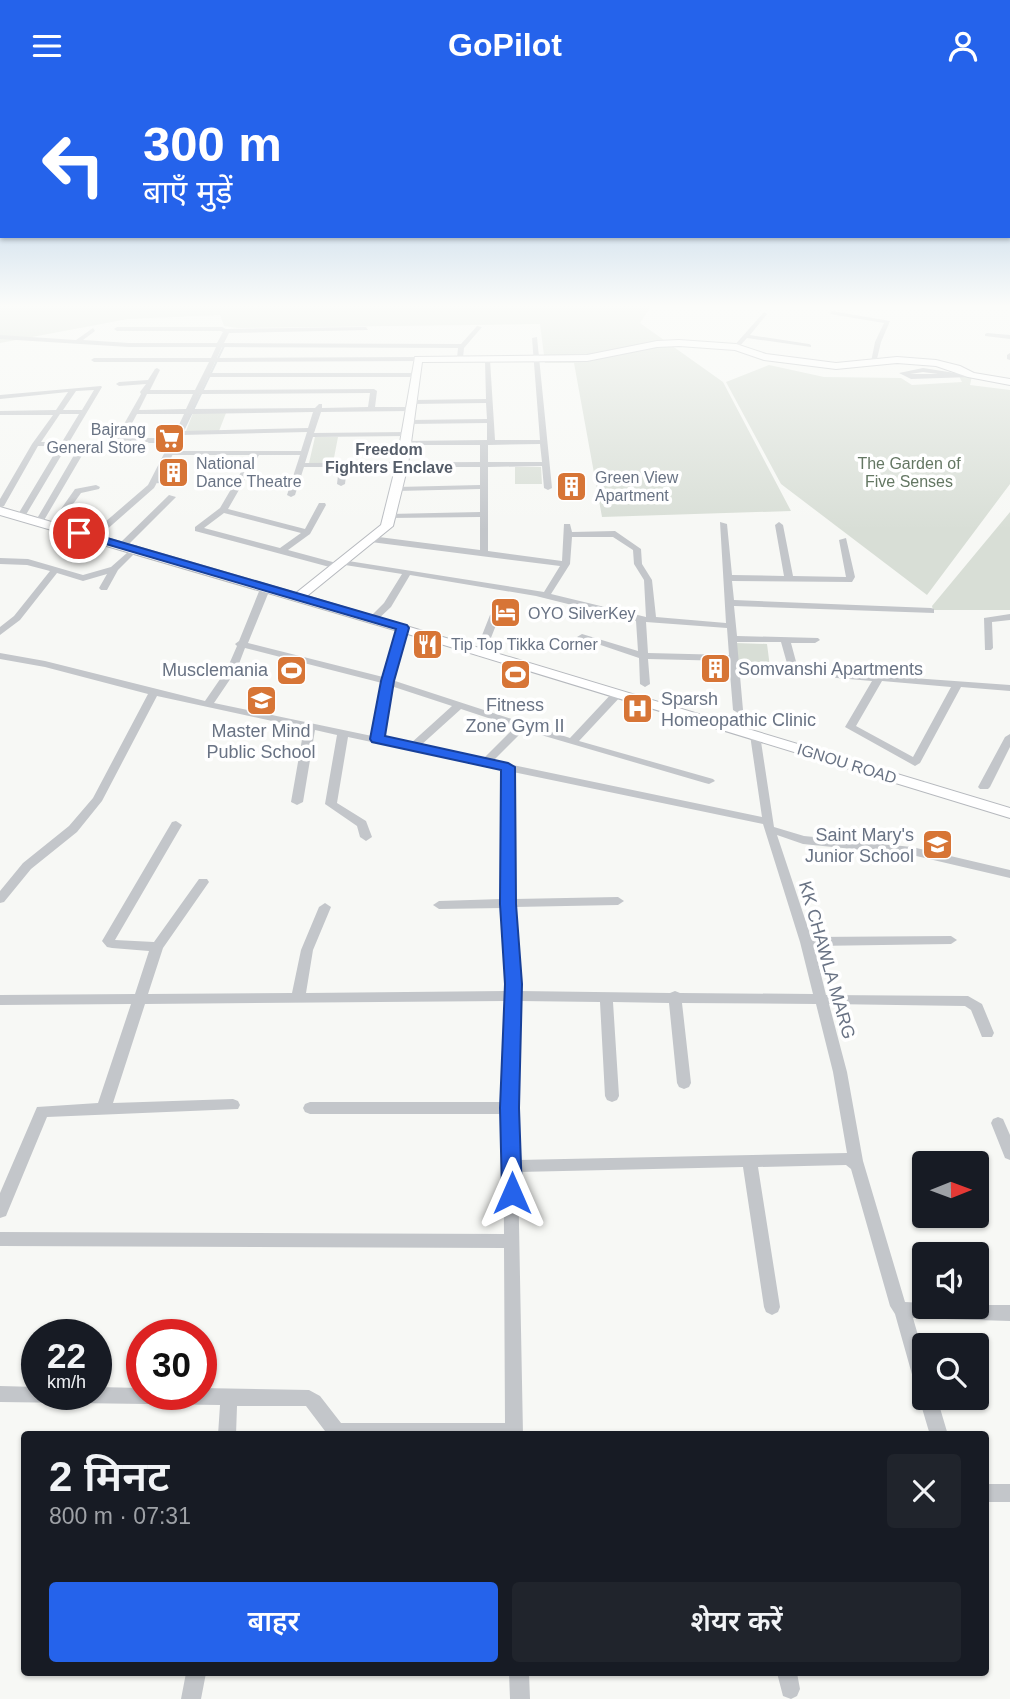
<!DOCTYPE html>
<html lang="hi">
<meta charset="utf-8">
<style>
body{margin:0;font-family:Helvetica,"Noto Sans Devanagari",sans-serif;background:#20242c;color:#f1f3f6;height:100vh;display:flex;flex-direction:column;font-size:26px;white-space:nowrap}
*{box-sizing:border-box;margin:0}
p{font-size:23px;color:#9ea1a6}
.icon{flex:none;width:38px;height:38px;fill:none;stroke:currentColor;stroke-width:2;stroke-linecap:round;stroke-linejoin:round}
.map{position:relative;flex:1;overflow:hidden}
.details{position:absolute;left:21px;top:1340px;width:968px;height:245px;display:flex;flex-direction:column;background:#171b24;border-radius:7px;box-shadow:0 2px 5px #0004}
.details>*{flex:none}
.hud{position:absolute;left:0px;top:0px;width:1012px;height:147px;box-shadow:0 2px 5px #0004;background:#2563eb;color:#fff;overflow:hidden}
.needle{width:46px;rotate:89deg}
.tools{position:absolute;left:912px;top:1060px;display:grid;gap:14px}
.tools a{display:grid;place-items:center;width:77px;height:77px;border-radius:7px;background:#171b24;box-shadow:0 2px 5px #0004;font-size:35px}
.speed{position:absolute;left:21px;top:1228px;display:flex;gap:14px;font-size:35px;font-weight:700;text-align:center}
.speed>*{display:grid;place-content:center;width:91px;height:91px;border-radius:50%;background:#171b24;box-shadow:0 2px 5px #0004;line-height:1}
.speed small{font-size:18px;font-weight:400}
.speed .limit{border:10px solid #d22;background:#fff;color:#111}
.pin{position:absolute;display:grid;place-items:center;width:60px;height:60px;color:#fff;margin:-30px;border:4px solid #fff;border-radius:50%;box-shadow:0 2px 7px #0007}
.me{position:absolute;width:77px;margin:-38px;rotate:0deg;stroke-linejoin:round;filter:drop-shadow(0 0 5px #0008)}
.turn{display:flex;align-items:center;gap:24px;height:147px;padding:0 28px;font-size:32px}
.turn .icon{width:91px;height:91px;stroke-width:2.5}
.turn b{display:block;font-size:49px;line-height:60px}
.round{display:grid;place-items:center;flex:none;width:74px;height:74px;border-radius:7px;background:#20242c}
.summary{display:flex;align-items:center;justify-content:space-between;height:119px;padding:0 28px}
h1{font-size:42px;font-weight:600;line-height:52px}
.action{display:flex;gap:14px;margin-top:auto;padding:14px 28px}
.action a{flex:1;height:80px;border-radius:7px;background:#2563eb;color:#fff;font-size:28px;font-weight:600;line-height:80px;text-align:center}
.action a+a{background:#20242c;color:#f1f3f6}
header{display:flex;justify-content:space-between;align-items:center;height:91px;padding:0 28px;background:#2563eb;color:#fff;font-size:32px;font-weight:600}
.map>svg:first-child{display:block}
.green{fill:#d8ded6}
.lines{fill:none;stroke-linecap:round;stroke-linejoin:round}
.stream-far1{stroke:#bec5cb;stroke-width:2}
.stream{stroke:#bec5cb;stroke-width:2.5}
.secondary-casing{stroke:#b6b9be;stroke-width:2}
.street{fill:#c3c6ca;fill-rule:evenodd}
.secondary{fill:#fff;fill-rule:evenodd}
.route{fill:#2563eb;stroke:#184099;stroke-width:2}
.labels{text-anchor:middle;stroke-width:7;stroke-linejoin:round;paint-order:stroke}
.far-poi-label{font-size:16px;fill:#697384;stroke:#fff;text-anchor:start}
.far-neighbourhood-label{font-size:16px;font-weight:bold;fill:#565e6a;stroke:#fff}
.far-park-label{font-size:16px;fill:#647763;stroke:#fff}
.far-street-label{font-size:16px;fill:#697384;stroke:#fff}
.poi-label{font-size:18px;fill:#697384;stroke:#fff;text-anchor:start}
.street-label{font-size:18px;fill:#697384;stroke:#fff}
</style>
<header><svg class="icon" aria-label="menu" viewBox="0 0 24 24"><path d="M4 6h16M4 12h16M4 18h16"/></svg>GoPilot<svg class="icon" aria-label="person" viewBox="0 0 24 24"><circle cx="12" cy="8" r="4"/><path d="M4 21q1-7 8-7t8 7"/></svg></header>
<div class="map">
<svg width="1010" height="1608" viewBox="0 0 1010 1608">
<rect width="100%" height="100%" fill="#f7f8f5"/>
<!-- green -->
<path class="green" d="M0,214H652L640,232L723,291L791,420L602,426L574,272H545L540,233L238,237L224,235L220,224L128,228L0,252Z
M769,274L824,286L901,287L912,294L962,291L959,285H972L970,294L1010,299V393L927,504L781,393L726,291Z
M193,322H226L219,340H186Z
M315,346H338L333,372H309Z
M515,376H541L542,393H515Z
M1010,421V519H933L932,515Z
M735,552L767,553L770,576L738,575Z"/>
<g class="lines">
<!-- stream-far1 -->
<path class="stream-far1" d="M149,351H171
M166,375L224,255"/>
<!-- stream -->
<path class="stream" d="M158,391L166,374"/>
<defs>
<path id="secondary" d="M679,249L736,253L766,263L836,272L897,266L936,269L960,275L974,282L1010,288V294L968,286L936,275L897,272L836,278L764,269L735,259L679,255L657,256L587,270L422,271L408,374L393,435L307,505L1010,717V727L398,540L0,424V416L296,502L381,434L396,374L415,266L587,264L657,250Z"/>
</defs>
<!-- secondary casing -->
<use href="#secondary" class="secondary-casing"/>
<!-- street -->
<path class="street" d="M832,220L890,230L881,251L876,272L871,271L875,251L884,232L830,223Z
M764,221L767,223L750,244L809,253L811,254V256L747,247L738,257H734L733,256Z
M477,235L482,236L464,257L463,267L460,269L457,267L458,257L222,256L217,267L418,266L421,268L418,270L215,271L210,282H414L417,284L414,286H208L202,299L374,298L377,300L375,316H411L415,318L411,320L321,321L314,342L407,341L411,343L407,345L313,346L305,372L480,371V354H405L401,352L405,350L487,349V332L409,333L405,331L409,329L487,328L486,312L412,313L408,311L412,309L486,308L485,270L490,269L495,349H540L532,247L537,246L552,397L548,399L544,397L542,375L488,376V460L562,470L564,433H570L572,441L615,440L641,458L642,473L652,489L656,526L726,532L720,431L727,433L732,484L784,485L775,434L779,431L783,434L793,485L846,486L839,449L846,447L855,486L852,491L732,490L734,509L931,517L934,518V522L734,515L737,545L818,547L820,549L815,552H791L798,578L876,584L880,582L885,585L1010,594V600L961,596L920,672L915,675L845,636L872,590L790,583L781,551H737L743,619L738,622L733,619L729,570L648,568L650,593L645,596L640,593L639,567L577,546L582,543L638,560L636,530L536,505L410,484L391,516L376,530H370V526L384,512L402,483L345,474L342,473V469L544,501L560,475L371,451L367,448L371,445L480,459V426L389,427L385,425L389,423L480,421V398L397,400L393,398L397,396L480,394V376H347L345,393L341,395L337,393L339,376H304L295,404L291,406L287,404L300,364H259L228,418L305,438L319,412H325L326,414L310,443L288,459L340,473L341,475L337,478L195,440V436L220,417L251,364H172L154,397L96,448H90V444L148,394L170,351H116L115,349L141,303L140,301L146,293L119,295L116,293L119,291L148,289L155,278L157,277L160,279L150,299H195L209,271H94L91,269L94,267H211L216,256H129L0,248V244L76,249L93,237L95,240L83,249L129,252H217L223,241L221,240H117L114,238L117,236H222L226,238L366,236L368,239L229,242L224,252L461,253ZM370,302L368,316L322,317V313H319L315,317L193,318L200,303ZM147,303H193L186,318L139,319ZM313,321L308,337L183,340L191,323ZM137,323H184L173,347H124ZM307,341L301,360H174L181,344ZM540,353L542,371H488V354ZM224,422L301,442L280,457L204,437ZM572,446H613L633,459L634,473L644,489L646,526L551,503L570,473ZM646,531L727,537L729,564L648,562ZM882,590L951,596L913,666L856,635Z
M987,242L1010,244V248L985,245V243Z
M1010,262V269L1007,268V264Z
M923,277L955,282H971L974,284L971,286L911,288L899,282ZM923,281L938,283H910Z
M101,295L102,296L24,427L17,425L59,355H38L4,415L0,417V408L32,353L53,324H0V320L56,319L68,301L0,308V304ZM94,299L82,319H63L76,300ZM60,323H79L62,351H41Z
M77,359L84,361L43,431L36,433L35,431Z
M96,394L100,396L99,398L81,402L56,437H50L49,435L75,398Z
M169,404L176,406L126,456H120V452Z
M136,454L140,457L118,479L107,499H101L99,497L107,483L83,490L57,482L20,529L0,544V536L14,525L50,480L27,474L0,473V467L28,468L83,484L111,476Z
M265,495L270,498L248,552L383,586L398,537L403,534L406,535L408,537L392,589L570,647L614,600H622V604L579,650L713,688L715,690L709,693L705,692L524,639L493,670L762,726L750,644L755,641L760,644L774,736L804,745L912,756L1010,779V787L912,764L803,753L777,744L811,846L951,845L957,849L951,853L814,855L826,904L968,905L982,913L994,942L992,946H982L971,919L965,915L829,913L847,981L863,1070L905,1211L924,1212V1216H976V1214H1010V1230L913,1227L924,1265V1307H937L948,1344H930L919,1307L922,1301L918,1300L915,1294L895,1223L890,1215L851,1078L846,1074L758,1076L780,1216L778,1221L772,1224L766,1221L764,1216L743,1076L518,1081L523,1344H328L306,1315H237L236,1344H218L220,1314L0,1311V1295L37,1296V1304H96V1296L142,1297V1304H201V1297L309,1299L320,1305L341,1332H505L504,1157L0,1155V1141L504,1143L503,1023H310L305,1021L303,1017L305,1013L310,1011H503L506,910L145,913L113,1012L233,1008L238,1010L240,1014L238,1018L47,1026L8,1120L6,1125L0,1127V1102L37,1016L98,1012L131,913L0,914V904L135,903L149,860L112,857L107,856L102,850L172,731L176,730L182,734L115,849L154,851L199,788H207L209,791L163,857L148,903L292,902L301,859L319,816L325,812L331,816L313,859L306,902L506,900L502,817L439,818L433,814L439,810L502,808L503,679L348,646L337,712L366,730L372,746L366,750L360,746L357,735L325,713L337,644L315,639L303,711L297,714L291,711L304,637L157,605L102,710L77,741L31,778L4,811L0,812V800L23,772L69,735L93,707L148,603L45,576L0,568V562L45,570L205,610L227,578L237,555L235,553L239,550L260,498ZM245,557L382,592L372,645L214,612L237,578ZM391,595L452,615L410,653L382,647ZM461,618L515,636L483,668L420,655ZM513,681L763,733L800,851L813,903L680,902L675,900L670,902L519,900L514,816L618,814L624,810L618,806L514,808ZM519,910L600,911L605,1005L607,1009L612,1011L617,1009L619,1005L613,911L669,912L677,992L679,996L684,998L689,996L691,992L682,912L816,913L833,981L847,1062L518,1069Z
M495,521L500,524L485,562L480,565L477,564L475,562L490,524Z
M1010,523V529L992,531L993,557L991,559H985L984,527Z
M1010,643V656L990,696L988,698H980L978,696L1005,646Z
M998,1026L1003,1028L1010,1044V1069L1005,1067L991,1032L993,1028Z
M985,1393H1010V1411H985Z
M186,1582H206L201,1608H181Z
M509,1582H529L530,1608H510Z
M777,1582H797L800,1598L797,1605L791,1608L783,1605Z"/>
<!-- secondary -->
<use href="#secondary" class="secondary"/>
</g>
<!-- sky -->
<linearGradient id="sky" x2="0" y2="1"><stop stop-color="#97bbdc"/><stop offset="0.49" stop-color="#fbfcfa"/><stop offset="1" stop-color="#fbfcfa" stop-opacity="0"/></linearGradient>
<rect width="1010" height="439" fill="url(#sky)"/>
<!-- route -->
<path class="route" d="M75,440H83L407,534L409,537L394,590L385,645L508,672L515,676L516,813L522,893L519,1017L522,1102L519,1108L512,1110L505,1108L502,1102L500,1017L505,893L500,813L501,679L372,651L370,648L381,590L396,538L75,444Z"/>
<!-- icons -->
<defs>
<symbol id="supermarket-square" viewBox="-11 -11 22 22"><rect x="-9" y="-9" width="18" height="18" rx="4" fill="#d77536" stroke="#fff"/><path d="M-6-5.5h2.5l.6 2H6L4.5 2H-2.5L-4.4-4H-6ZM-1.5 3.2a1.3 1.3 0 1 0 .1 0ZM3 3.2a1.3 1.3 0 1 0 .1 0Z" fill="#fff"/></symbol>
<symbol id="building-square" viewBox="-11 -11 22 22"><rect x="-9" y="-9" width="18" height="18" rx="4" fill="#d77536" stroke="#fff"/><path d="M-4-6H4V6H1V3H-1V6H-4ZM-2.5-4.3h1.7v1.8h-1.7ZM.8-4.3h1.7v1.8H.8ZM-2.5-1h1.7V.8h-1.7ZM.8-1h1.7V.8H.8Z" fill="#fff"/></symbol>
<symbol id="hotel-square" viewBox="-11 -11 22 22"><rect x="-9" y="-9" width="18" height="18" rx="4" fill="#d77536" stroke="#fff"/><path d="M-6-4.5h1.5V1H6V5H4.5V3h-9V5H-6ZM-4 0a1.8 1.8 0 1 1 3.6 0ZM.5 0V-2.5h3Q6-2.5 6 0Z" fill="#fff"/></symbol>
<symbol id="restaurant-square" viewBox="-11 -11 22 22"><rect x="-9" y="-9" width="18" height="18" rx="4" fill="#d77536" stroke="#fff"/><path d="M-5-6h1v4h1v-4h1v4h1v-4h1v5L-1.5 .5V6h-2V.5L-5-1ZM5-6V6H3V1.5H1.5Q1.5-4 5-6Z" fill="#fff"/></symbol>
<symbol id="stadium-square" viewBox="-11 -11 22 22"><rect x="-9" y="-9" width="18" height="18" rx="4" fill="#d77536" stroke="#fff"/><path d="M0-5a6.5 5 0 1 0 0 10a6.5 5 0 1 0 0-10ZM-3.5-1.8h7v3.6h-7Z" fill="#fff"/></symbol>
<symbol id="school-square" viewBox="-11 -11 22 22"><rect x="-9" y="-9" width="18" height="18" rx="4" fill="#d77536" stroke="#fff"/><path d="M0-5L7-2L0 1L-7-2ZM-4 1L0 2.5L4 1V4Q0 6-4 4Z" fill="#fff"/></symbol>
<symbol id="hospital-square" viewBox="-11 -11 22 22"><rect x="-9" y="-9" width="18" height="18" rx="4" fill="#d77536" stroke="#fff"/><path d="M-5-5h3v3.5h4V-5h3V5h-3V1.5h-4V5h-3Z" fill="#fff"/></symbol>
</defs>
<g fill-rule="evenodd">
<use href="#supermarket-square" x="152" y="330" width="35" height="35"/>
<use href="#building-square" x="156" y="364" width="35" height="35"/>
<use href="#building-square" x="554" y="378" width="35" height="35"/>
<use href="#hotel-square" x="488" y="504" width="35" height="35"/>
<use href="#restaurant-square" x="410" y="536" width="35" height="35"/>
<use href="#building-square" x="698" y="560" width="35" height="35"/>
<use href="#stadium-square" x="274" y="562" width="35" height="35"/>
<use href="#stadium-square" x="498" y="566" width="35" height="35"/>
<use href="#school-square" x="244" y="592" width="35" height="35"/>
<use href="#hospital-square" x="620" y="600" width="35" height="35"/>
<use href="#school-square" x="920" y="736" width="35" height="35"/>
</g>
<g class="labels">
<!-- far-poi labels -->
<g class="far-poi-label">
<text x="146" y="344" text-anchor="end">Bajrang<tspan x="146" dy="18">General Store</tspan></text>
<text x="196" y="378">National<tspan x="196" dy="18">Dance Theatre</tspan></text>
<text x="595" y="392">Green View<tspan x="595" dy="18">Apartment</tspan></text>
<text x="528" y="528">OYO SilverKey</text>
<text x="451" y="559">Tip Top Tikka Corner</text>
</g>
<!-- far-neighbourhood labels -->
<g class="far-neighbourhood-label">
<text x="389" y="364">Freedom<tspan x="389" dy="18">Fighters Enclave</tspan></text>
</g>
<!-- far-park labels -->
<g class="far-park-label">
<text x="909" y="378">The Garden of<tspan x="909" dy="18">Five Senses</tspan></text>
</g>
<!-- far-street labels -->
<g class="far-street-label">
<text transform="translate(847 672) rotate(17)" y="6">IGNOU ROAD</text>
</g>
<!-- poi labels -->
<g class="poi-label">
<text x="738" y="584">Somvanshi Apartments</text>
<text x="268" y="585" text-anchor="end">Musclemania</text>
<text x="661" y="614">Sparsh<tspan x="661" dy="21">Homeopathic Clinic</tspan></text>
<text x="515" y="620" text-anchor="middle">Fitness<tspan x="515" dy="21">Zone Gym II</tspan></text>
<text x="261" y="646" text-anchor="middle">Master Mind<tspan x="261" dy="21">Public School</tspan></text>
<text x="914" y="750" text-anchor="end">Saint Mary's<tspan x="914" dy="21">Junior School</tspan></text>
</g>
<!-- street labels -->
<g class="street-label">
<text transform="translate(827 869) rotate(74)" y="6">KK CHAWLA MARG</text>
</g>
</g>
</svg>
<div class="tools">
<a><svg class="needle" viewBox="-14 -14 28 28"><path d="M0-13l5 13h-10z" fill="#e53935"/><path d="M0 13l5-13h-10z" fill="#9ea1a6"/></svg></a>
<a><svg class="icon" aria-label="sound" viewBox="0 0 24 24"><path d="M4 9h4l5-4v14l-5-4H4zM17 9q2 3 0 6"/></svg></a>
<a><svg class="icon" aria-label="search" viewBox="0 0 24 24"><circle cx="10" cy="10" r="6"/><path d="M15 15l6 6"/></svg></a>
</div>
<div class="speed"><div>22<small>km/h</small></div><div class="limit">30</div></div>
<div class="pin" style="left:79px;top:442px;background:#d93025"><svg class="icon" aria-label="arrive" viewBox="0 0 24 24"><path d="M6 21V4h12l-3 4 3 4H6"/></svg></div>
<svg class="me" style="left:512px;top:1102px" viewBox="-20 -20 40 40"><path d="M0-17L14 15 0 8-14 15z" fill="#2563eb" stroke="#fff" stroke-width="4"/></svg>
<div class="hud">
<div class="turn"><svg class="icon" aria-label="left" viewBox="0 0 24 24"><path d="M17 20v-9H6M10 6l-5 5 5 5"/></svg><div><b>300 m</b>बाएँ मुड़ें</div></div>
</div>
<section class="details">
<div class="summary"><div><h1>2 मिनट</h1><p>800 m · 07:31</p></div><a class="round"><svg class="icon" aria-label="close" viewBox="0 0 24 24"><path d="M6 6l12 12M18 6L6 18"/></svg></a></div>
<div class="action"><a>बाहर</a><a>शेयर करें</a></div>
</section>
</div>
